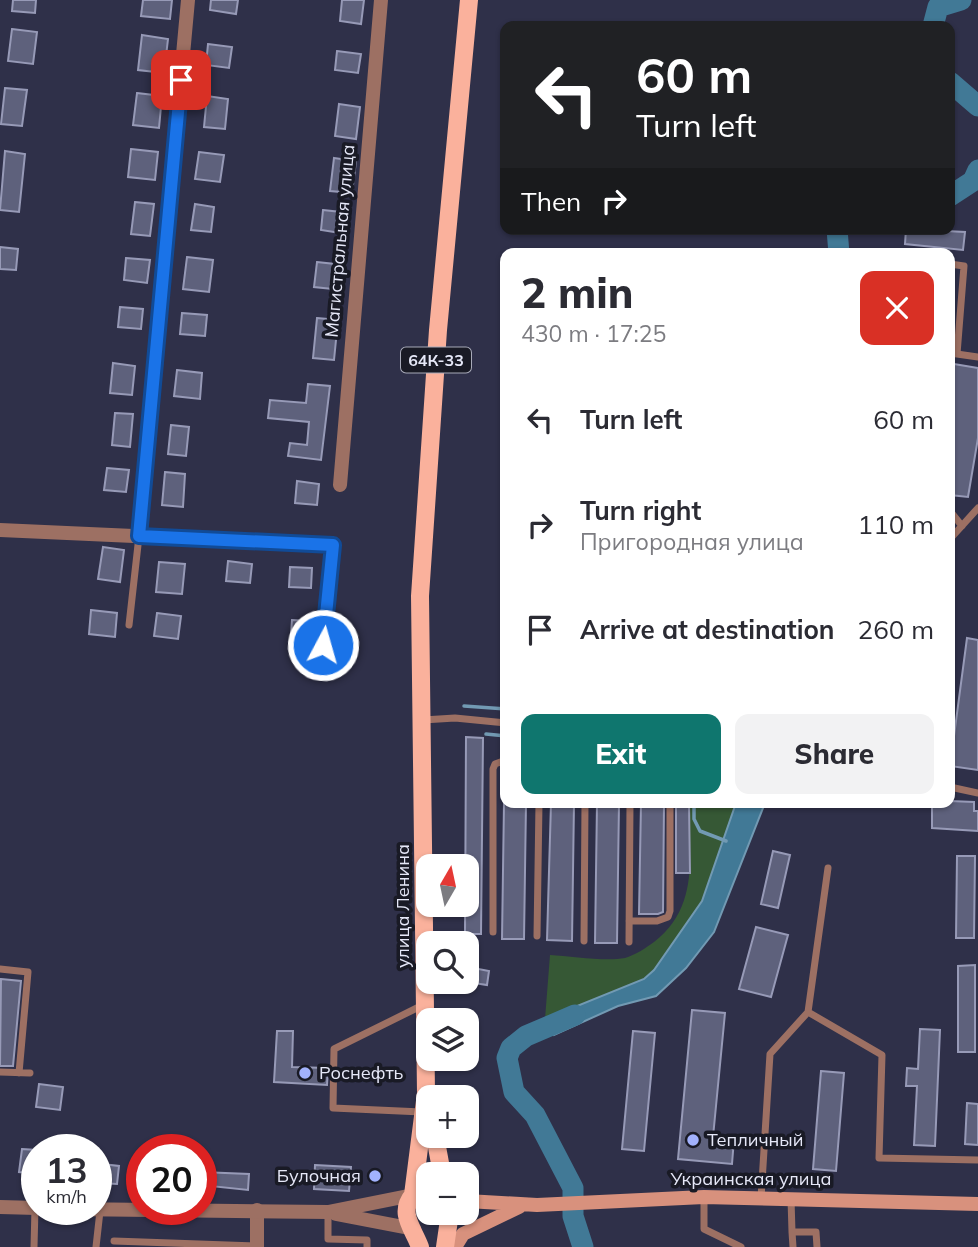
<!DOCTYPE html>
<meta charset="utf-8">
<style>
body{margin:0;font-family:Mulish,sans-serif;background:#f2f2f3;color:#2b2b33;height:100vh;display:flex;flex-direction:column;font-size:26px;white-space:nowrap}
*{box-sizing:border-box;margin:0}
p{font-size:23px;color:#7c7c81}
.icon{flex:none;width:38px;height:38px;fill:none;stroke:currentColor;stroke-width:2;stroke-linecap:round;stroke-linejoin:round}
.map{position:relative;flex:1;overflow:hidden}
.panel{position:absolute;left:500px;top:248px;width:455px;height:560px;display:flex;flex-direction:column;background:#fff;border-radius:14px;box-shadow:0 2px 5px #0004}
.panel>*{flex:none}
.guide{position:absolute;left:500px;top:21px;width:455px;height:214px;border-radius:14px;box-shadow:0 2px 5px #0004;background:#202124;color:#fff;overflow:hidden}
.needle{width:46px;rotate:9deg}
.buttons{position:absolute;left:416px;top:854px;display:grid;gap:14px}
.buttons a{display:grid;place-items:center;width:63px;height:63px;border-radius:14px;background:#fff;box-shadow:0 2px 5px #0004;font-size:35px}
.speed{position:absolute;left:21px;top:1134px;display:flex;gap:14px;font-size:35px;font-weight:700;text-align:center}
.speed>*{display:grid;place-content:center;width:91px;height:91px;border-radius:50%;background:#fff;box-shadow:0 2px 5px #0004;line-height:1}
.speed small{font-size:18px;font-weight:400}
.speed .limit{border:10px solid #d22;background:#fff;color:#111}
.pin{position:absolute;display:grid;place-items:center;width:60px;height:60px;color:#fff;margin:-30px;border-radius:14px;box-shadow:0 4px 10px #0006}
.me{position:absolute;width:77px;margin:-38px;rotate:6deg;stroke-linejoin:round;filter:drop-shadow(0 0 5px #0008)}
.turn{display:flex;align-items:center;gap:24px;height:147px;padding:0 21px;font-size:32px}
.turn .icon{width:91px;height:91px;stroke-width:2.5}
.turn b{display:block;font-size:49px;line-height:60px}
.then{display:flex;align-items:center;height:66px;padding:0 21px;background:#0003;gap:14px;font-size:26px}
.round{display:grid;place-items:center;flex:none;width:74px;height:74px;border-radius:14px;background:#f2f2f3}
.head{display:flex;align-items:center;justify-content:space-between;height:119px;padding:0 21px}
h1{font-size:42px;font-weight:800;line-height:52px}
.primary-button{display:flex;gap:14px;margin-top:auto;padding:14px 21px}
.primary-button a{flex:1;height:80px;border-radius:14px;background:#0f766e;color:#fff;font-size:28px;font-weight:800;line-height:80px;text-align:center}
.primary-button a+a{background:#f2f2f3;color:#2b2b33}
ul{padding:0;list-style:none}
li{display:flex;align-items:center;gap:21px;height:105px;padding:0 21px}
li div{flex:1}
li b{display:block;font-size:26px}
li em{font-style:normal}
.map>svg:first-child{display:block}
.green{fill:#365835}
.water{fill:#417996;stroke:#729ab3;stroke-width:2}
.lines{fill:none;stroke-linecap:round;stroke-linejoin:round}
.stream{stroke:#729ab3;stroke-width:3.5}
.river{stroke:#417996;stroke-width:21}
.building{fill:#5e617c;stroke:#979ab7;stroke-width:2}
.service{stroke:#9d7063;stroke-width:7}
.minor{stroke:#9d7063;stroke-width:14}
.tertiary{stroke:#9d7063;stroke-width:14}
.secondary{stroke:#d8917d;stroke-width:14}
.primary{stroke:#fab19c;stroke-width:18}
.route-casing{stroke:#114b97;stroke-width:18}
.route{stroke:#1a73e8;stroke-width:12}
.poi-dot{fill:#a2b2fd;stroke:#191a25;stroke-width:2.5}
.labels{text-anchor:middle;stroke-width:7;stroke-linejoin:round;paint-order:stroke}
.shield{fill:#191a25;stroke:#a8aab9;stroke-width:2}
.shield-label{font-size:16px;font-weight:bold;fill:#e6e8f8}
.street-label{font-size:18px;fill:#e6e8f8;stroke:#191a25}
.poi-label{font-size:18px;fill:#e6e8f8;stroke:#191a25;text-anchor:start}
</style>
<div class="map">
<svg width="978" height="1247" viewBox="0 0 978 1247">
<rect width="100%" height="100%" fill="#2f3049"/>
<!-- green -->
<path class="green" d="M689,803H736L702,901L654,970L644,979L545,1019L550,955C571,956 606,962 625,958C635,955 646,948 654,942C700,906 689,856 689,803Z"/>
<!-- water -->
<path class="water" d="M736,803H765L714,932L686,968L656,996L618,1006L554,1035L545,1019L644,979L654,970L702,901Z"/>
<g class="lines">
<!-- stream -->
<path class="stream" d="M464,706L506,709
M486,734L506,736
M694,803V819L700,831L726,841"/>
<!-- river -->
<path class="river" d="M933,26L938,7L961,0
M950,82L978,106
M950,196L973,181L978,170
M837,229L839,254
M575,1015L526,1036L511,1048L507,1058L514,1092L535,1115L573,1188V1216L583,1247"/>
</g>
<!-- building -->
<path class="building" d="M13,0H36L35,13L12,11Z
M143,0H172L170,19L141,16Z
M211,0H238L236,14L210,10Z
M342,0H364L361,24L340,21Z
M12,29L37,32L33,64L8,61Z
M142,35L168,39L164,73L138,70Z
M208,44L232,47L229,68L206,65Z
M337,51L361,54L358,73L335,70Z
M5,88L27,90L22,126L1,124Z
M137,93L162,96L159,128L133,125Z
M207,96L228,99L225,129L204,127Z
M339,104L360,107L356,139L335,136Z
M131,149L158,152L155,180L128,177Z
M5,151L25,154L19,212L0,210Z
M199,152L224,155L220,182L195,179Z
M334,158L356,161L352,193L330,191Z
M135,202L154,204L150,236L131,234Z
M195,204L214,207L211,232L191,230Z
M323,210L350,213L347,234L321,230Z
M906,229L965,232L963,250L905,244Z
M0,247L18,249L16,270L0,269Z
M187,257L213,260L209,292L183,289Z
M126,258L150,260L147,283L124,280Z
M317,262L344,265L342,290L314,287Z
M120,307L143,309L141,329L118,327Z
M182,313L207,315L205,336L180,334Z
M317,318L338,320L334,360L313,358Z
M113,363L135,366L132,395L110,393Z
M954,364L978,368V438L968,497L950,495V391Z
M177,370L202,373L200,399L174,396Z
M308,384L330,386L321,460L288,456L290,443L307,445L309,422L268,418L270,400L306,403Z
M115,413L133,414L130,447L112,445Z
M171,425L189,427L186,456L168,454Z
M107,468L129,470L126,492L104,490Z
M165,472L185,474L183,507L162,505Z
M297,481L319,484L317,505L295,503Z
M103,547L124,550L120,582L98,579Z
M228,561L252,564L250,583L226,581Z
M159,562L185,564L182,594L156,592Z
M290,567L312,568L311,588L289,587Z
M91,610L117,613L115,637L89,634Z
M157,613L181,616L178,639L154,636Z
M292,620L310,621L307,651L290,649Z
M967,638L978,640V770L950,766Z
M466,737L483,738L481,934H465Z
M950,801L974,802V811H978V831L932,828V803Z
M504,803H526L524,939H502Z
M551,803H574L572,941L547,940Z
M597,803H619L617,943H595Z
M641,803H664L663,912L658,914H639Z
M676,803H689L690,873H676Z
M773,851L790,855L778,908L761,904Z
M957,856H975L974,938H956Z
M756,927L788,935L771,997L739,989Z
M975,965V1052H958V966Z
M468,967L489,971L487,985L467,982Z
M1,979L21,981L13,1066H0Z
M692,1010L725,1013L713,1137L734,1139L732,1164L678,1159Z
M920,1029L940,1030L935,1146L914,1145L917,1086H906L907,1068L918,1069Z
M277,1031H293L292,1067L328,1068L327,1085L274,1082Z
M633,1031L655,1033L644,1151L622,1149Z
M821,1071L844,1073L836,1171L813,1169Z
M39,1084L63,1087L60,1110L36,1107Z
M967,1103L978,1104V1145L965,1144Z
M22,1149L37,1150V1174L19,1172Z
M102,1164L119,1166L117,1184L100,1183Z
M315,1165L351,1167L349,1191L314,1189Z
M201,1172L249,1174L248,1190L211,1186L210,1190L201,1189Z"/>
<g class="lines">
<!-- service -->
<path class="service" d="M950,264L964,266L957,354
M950,353L978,357
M950,511L962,526
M950,539L978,508
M129,625L139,536
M323,645L333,545
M423,720L455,718L506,723
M950,787L978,793
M629,921H657L668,917L670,911V803
M493,932V769L495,764L506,760
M537,936L539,803
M584,941L585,803
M629,942L630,803
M0,969L28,972L19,1073
M808,1012L882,1055L879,1158L978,1160
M0,1072L30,1073
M422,1112L333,1108L334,1049L423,1005
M704,1198V1229L741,1247
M761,1198L770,1054L808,1012L828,868
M791,1199L792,1232H816L817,1247
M328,1213V1239L367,1240V1247
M792,1232L793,1247
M114,1241L257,1246
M34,1247L35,1208
M96,1247L100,1211"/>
<!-- minor -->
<path class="minor" d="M340,485L381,0
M0,530L333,545
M139,535L188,0
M257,1247V1210"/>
<!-- tertiary -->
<path class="tertiary" d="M0,1207L37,1208
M68,1209L328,1212L413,1195
M336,1214L414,1229"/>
<!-- secondary -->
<path class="secondary" d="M467,1201L537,1205L704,1197L978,1204
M455,1247L463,1234L519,1207"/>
<!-- primary -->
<path class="primary" d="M435,1136L442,1174
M420,1247C413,1228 398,1213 413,1195L426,1093L420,596L438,330L469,0
M445,1247L450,1213"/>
</g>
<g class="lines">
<defs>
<path id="route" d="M181,80L139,536L333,545L323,645"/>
</defs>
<!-- route casing -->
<use href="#route" class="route-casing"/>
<!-- route -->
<use href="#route" class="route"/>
</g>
<!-- markers -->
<g class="poi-dot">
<circle cx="305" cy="1073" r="7"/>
<circle cx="693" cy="1140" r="7"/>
<circle cx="375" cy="1176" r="7"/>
</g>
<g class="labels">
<!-- shield labels -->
<rect class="shield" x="401" y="347.5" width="70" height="25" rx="5"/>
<g class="shield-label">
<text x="436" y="366">64К-33</text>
</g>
<!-- street labels -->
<g class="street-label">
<text transform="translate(340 241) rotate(-85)" y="6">Магистральная улица</text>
<text transform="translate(403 906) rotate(-90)" y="6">улица Ленина</text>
<text x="751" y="1185">Украинская улица</text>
</g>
<!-- poi labels -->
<g class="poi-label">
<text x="319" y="1079">Роснефть</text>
<text x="707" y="1146">Тепличный</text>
<text x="361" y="1182" text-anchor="end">Булочная</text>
</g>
</g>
</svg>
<div class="buttons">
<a><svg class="needle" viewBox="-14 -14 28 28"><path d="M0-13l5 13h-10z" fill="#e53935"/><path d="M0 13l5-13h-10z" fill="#7c7c81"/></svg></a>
<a><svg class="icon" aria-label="search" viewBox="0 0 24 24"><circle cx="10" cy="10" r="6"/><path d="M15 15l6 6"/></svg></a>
<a><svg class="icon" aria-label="layers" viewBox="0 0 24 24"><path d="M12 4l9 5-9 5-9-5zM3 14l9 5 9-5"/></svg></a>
<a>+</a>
<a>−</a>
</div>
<div class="speed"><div>13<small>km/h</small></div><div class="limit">20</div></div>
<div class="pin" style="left:181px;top:80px;background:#d93025"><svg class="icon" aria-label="arrive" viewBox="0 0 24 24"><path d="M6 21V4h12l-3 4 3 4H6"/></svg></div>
<svg class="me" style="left:323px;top:645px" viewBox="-20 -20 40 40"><circle r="17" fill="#1a73e8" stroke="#fff" stroke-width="3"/><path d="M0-11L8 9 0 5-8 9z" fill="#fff"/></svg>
<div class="guide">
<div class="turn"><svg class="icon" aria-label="left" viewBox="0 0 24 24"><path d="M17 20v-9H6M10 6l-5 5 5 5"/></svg><div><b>60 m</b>Turn left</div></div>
<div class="then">Then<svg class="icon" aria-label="right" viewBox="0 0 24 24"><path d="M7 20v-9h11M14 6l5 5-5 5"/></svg></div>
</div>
<section class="panel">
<div class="head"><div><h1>2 min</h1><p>430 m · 17:25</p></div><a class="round" style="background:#d93025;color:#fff"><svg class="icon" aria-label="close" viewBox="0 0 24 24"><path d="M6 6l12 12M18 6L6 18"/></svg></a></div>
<ul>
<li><svg class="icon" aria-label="left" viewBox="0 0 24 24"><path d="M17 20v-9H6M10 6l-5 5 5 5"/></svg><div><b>Turn left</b></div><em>60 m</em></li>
<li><svg class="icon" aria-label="right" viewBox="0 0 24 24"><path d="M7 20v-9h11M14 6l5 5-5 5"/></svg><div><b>Turn right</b><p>Пригородная улица</p></div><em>110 m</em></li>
<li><svg class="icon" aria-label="arrive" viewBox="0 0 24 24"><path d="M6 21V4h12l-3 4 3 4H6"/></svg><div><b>Arrive at destination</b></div><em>260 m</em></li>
</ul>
<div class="primary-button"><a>Exit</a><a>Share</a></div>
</section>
</div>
